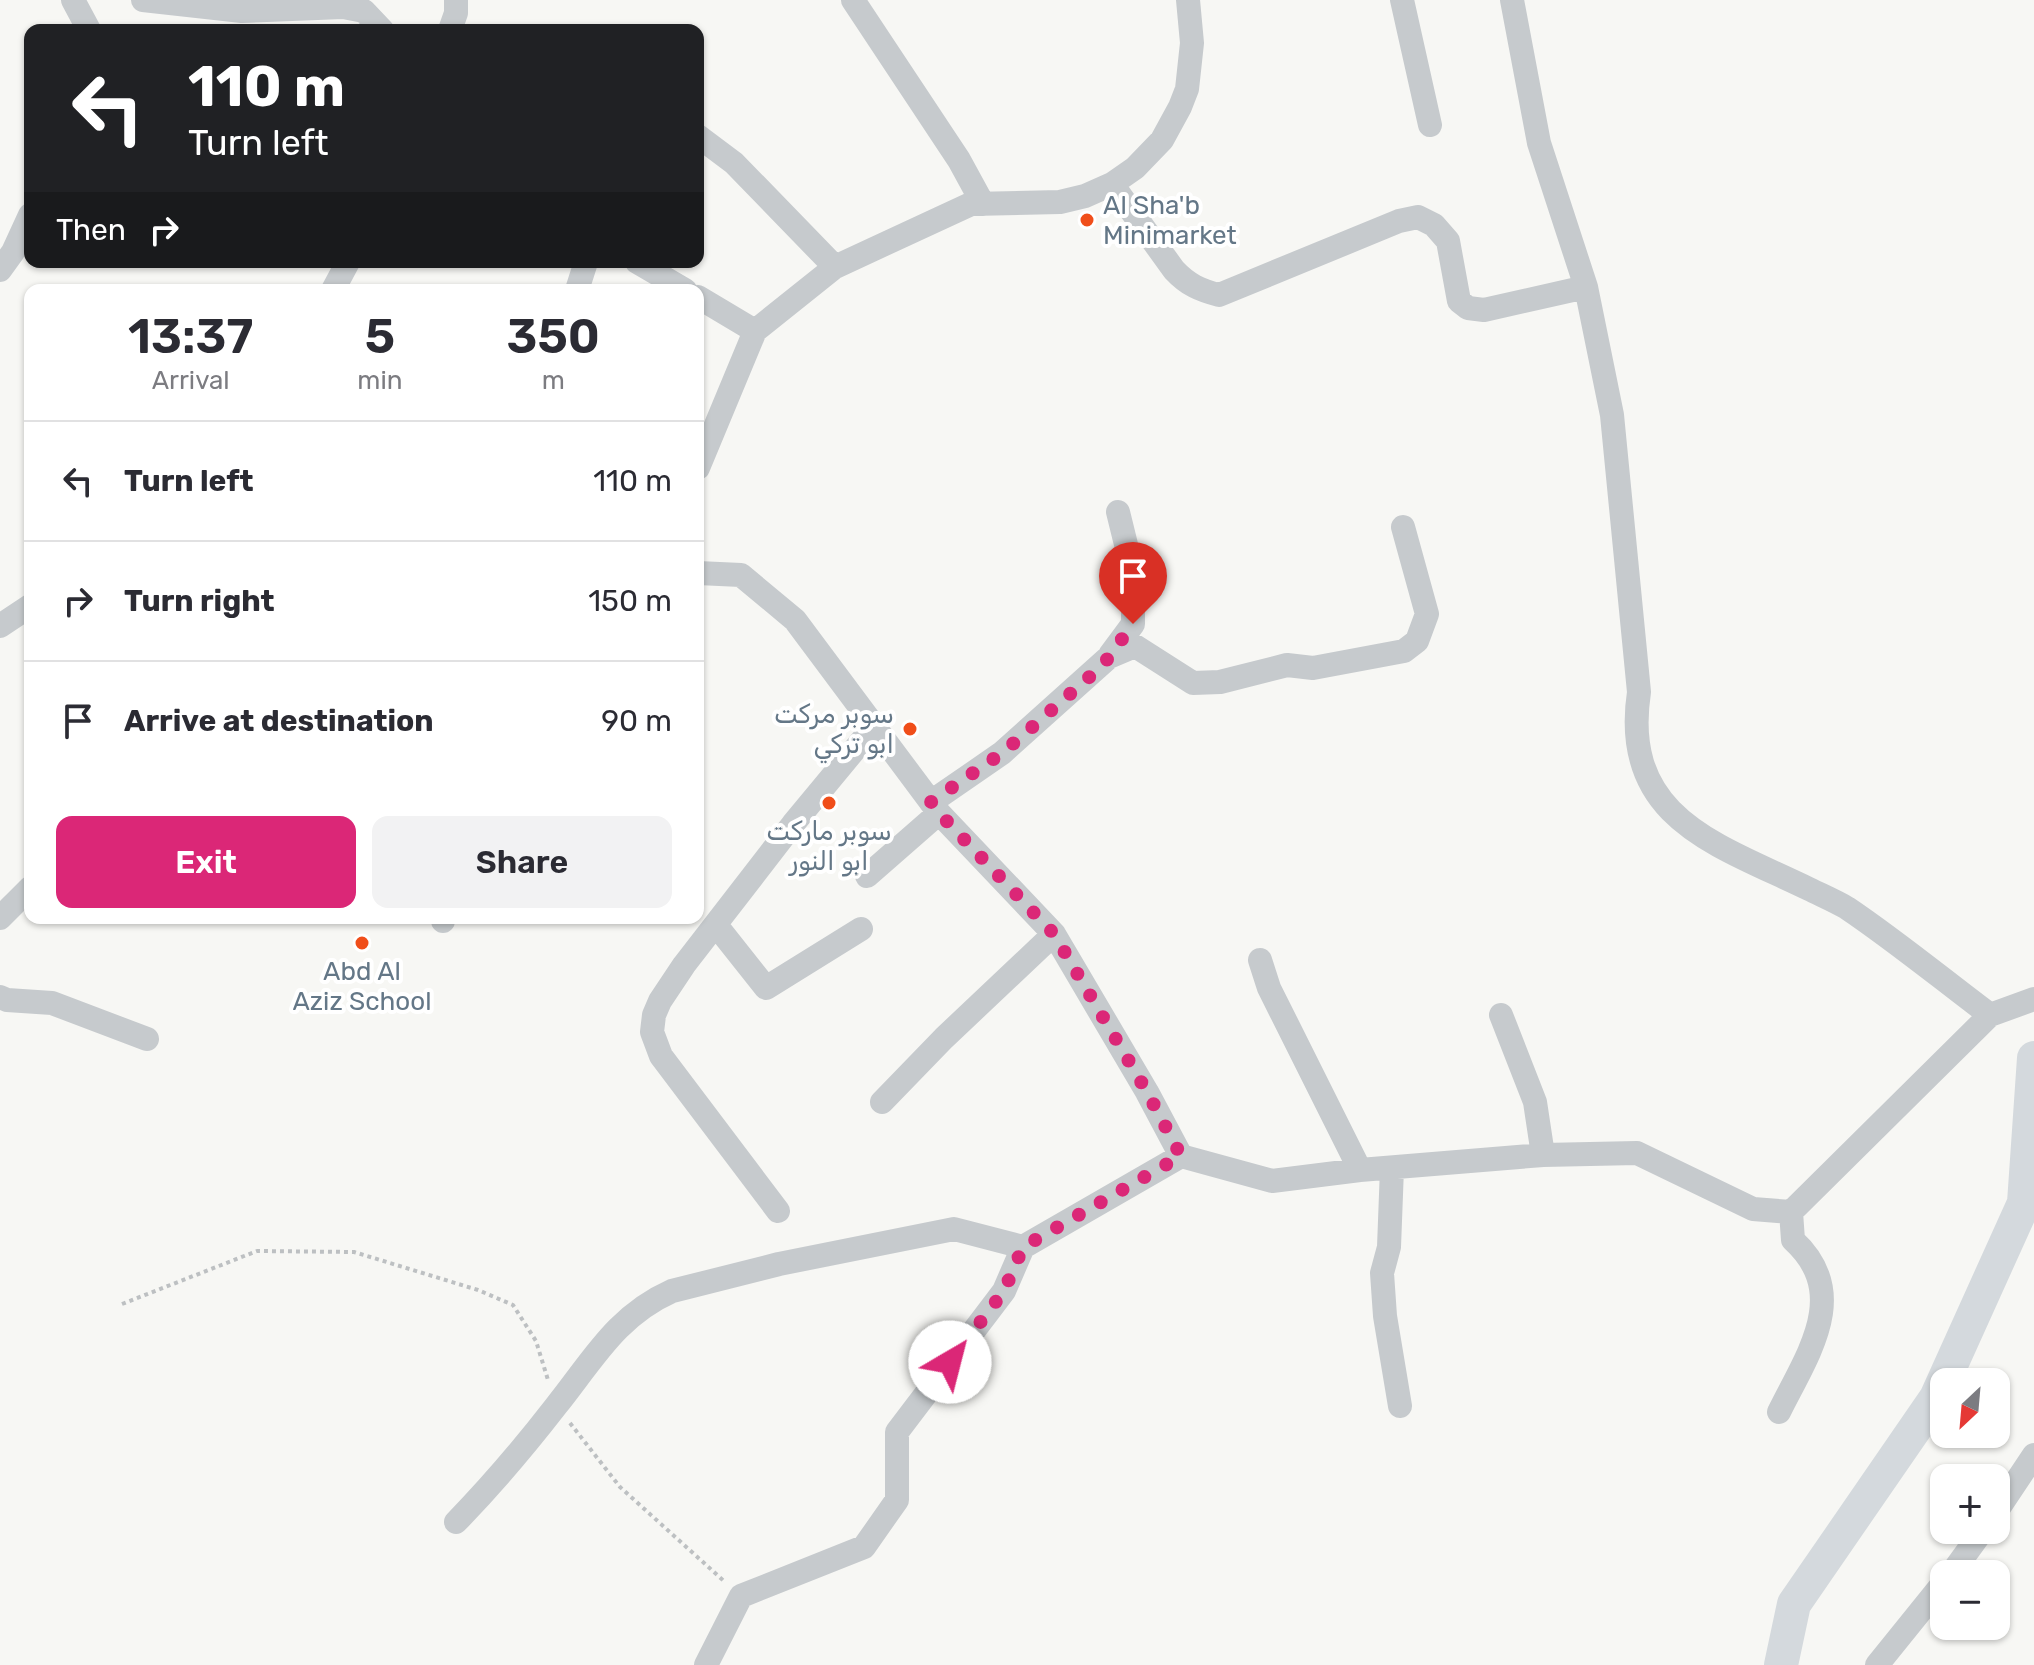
<!DOCTYPE html>
<meta charset="utf-8">
<style>
body{margin:0;font-family:Rubik,"Noto Sans Arabic",sans-serif;background:#f2f2f3;color:#2b2b33;height:100vh;display:flex;flex-direction:column;font-size:30px;white-space:nowrap}
*{box-sizing:border-box;margin:0}
p{font-size:26px;color:#7c7c81}
.icon{flex:none;width:44px;height:44px;fill:none;stroke:currentColor;stroke-width:2;stroke-linecap:round;stroke-linejoin:round}
.map{position:relative;flex:1;overflow:hidden}
.side{position:absolute;left:24px;top:284px;width:680px;height:640px;display:flex;flex-direction:column;background:#fff;border-radius:16px;box-shadow:0 2px 6px #0004}
.side>*{flex:none}
.hud{position:absolute;left:24px;top:24px;width:680px;height:244px;border-radius:16px;box-shadow:0 2px 6px #0004;background:#202124;color:#fff;overflow:hidden}
.needle{width:52px;rotate:206deg}
.tools{position:absolute;left:1930px;top:1368px;display:grid;gap:16px}
.tools a{display:grid;place-items:center;width:80px;height:80px;border-radius:16px;background:#fff;box-shadow:0 2px 6px #0004;font-size:40px}
.pin{position:absolute;display:grid;place-items:center;width:68px;height:68px;color:#fff;margin:-82px -34px;border-radius:50% 50% 50% 0;rotate:-45deg;box-shadow:0 0 8px #0007}
.pin .icon{rotate:45deg}
.me{position:absolute;width:88px;margin:-44px;rotate:37deg;stroke-linejoin:round;filter:drop-shadow(0 0 6px #0008)}
.turn{display:flex;align-items:center;gap:28px;height:168px;padding:0 32px;font-size:36px}
.turn .icon{width:104px;height:104px;stroke-width:2.5}
.turn b{display:block;font-size:56px;line-height:68px}
.then{display:flex;align-items:center;height:76px;padding:0 32px;background:#0003;gap:16px;font-size:30px}
.eta{display:flex;justify-content:space-evenly;align-items:center;height:136px;text-align:center}
.eta b{font-size:48px;font-weight:600;line-height:56px}
.button{display:flex;gap:16px;margin-top:auto;padding:16px 32px}
.button a{flex:1;height:92px;border-radius:16px;background:#db2777;color:#fff;font-size:32px;font-weight:600;line-height:92px;text-align:center}
.button a+a{background:#f2f2f3;color:#2b2b33}
ul{padding:0;list-style:none}
li{display:flex;align-items:center;gap:24px;height:120px;padding:0 32px;border-top:2px solid #e1e1e2}
li div{flex:1}
li b{display:block;font-size:30px}
li em{font-style:normal}
.map>svg:first-child{display:block}
.lines{fill:none;stroke-linecap:round;stroke-linejoin:round}
.path{stroke:#bdc0c2;stroke-width:4;stroke-dasharray:4 4;stroke-linecap:butt}
.minor{stroke:#c6cacd;stroke-width:24}
.secondary{stroke:#d4d9dd;stroke-width:34}
.route{stroke:#db2777;stroke-width:14;stroke-dasharray:0 25.2}
.poi-dot{fill:#f04e1a;stroke:#fff;stroke-width:3}
.labels{text-anchor:middle;stroke-width:8;stroke-linejoin:round;paint-order:stroke}
.poi-label{font-size:26px;fill:#647787;stroke:#fff}
</style>
<div class="map">
<svg width="2034" height="1665" viewBox="0 0 2034 1665">
<rect width="100%" height="100%" fill="#f7f7f4"/>
<g class="lines">
<!-- path -->
<path class="path" d="M122,1304L257,1251L354,1252L478,1290L513,1305L536,1341L548,1380
M570,1423L620,1487L725,1582"/>
<!-- minor -->
<path class="minor" d="M73,0L89,30
M143,0L242,11L343,7L364,11L382,30
M853,0L959,160L983,204
M1402,0L1430,125
M1512,0L1539,143L1586,287L1612,415L1639,692C1620,818 1716,844 1809,889C1821,895 1835,901 1847,908C1896,941 1942,979 1990,1015L2034,999
M450,30L456,13V0
M698,136L734,163L835,267
M1112,184L1174,270C1188,285 1200,290 1219,295L1399,221L1418,217L1434,225L1448,241L1459,301L1468,308L1484,310L1586,287
M637,262L685,290
M0,270L13,252L30,215
M333,290L348,262
M577,290L586,262
M698,297L755,331
M698,468L755,331L835,267L971,204L1060,202L1085,196L1112,184L1135,168L1162,140L1180,107L1187,89L1192,43L1188,0
M698,573L741,575L795,620L939,813L1054,934L1147,1092L1181,1156L1272,1181L1360,1170L1543,1155L1637,1153L1753,1209L1791,1212L1990,1015
M0,626L30,606
M1110,655L1133,624V573L1118,512
M931,802L1002,753L1109,657L1135,646L1193,683L1220,682L1287,665L1313,668L1404,651L1417,641L1427,614L1403,527
M867,876L939,813
M0,918L30,888
M443,918V921
M716,925L766,988L861,929
M1260,960L1269,988L1360,1170
M0,997L7,1000L52,1003L147,1039
M1501,1015L1535,1102L1543,1155
M882,1102L944,1038L1054,934
M1392,1168L1389,1247L1382,1273L1385,1316L1400,1406
M778,1211L661,1056L652,1032L654,1015L660,1001L684,965L793,824L875,725
M1779,1412C1807,1355 1852,1294 1793,1240L1791,1212
M1996,1512L2034,1455
M456,1522C492,1485 525,1446 556,1406C593,1360 616,1316 672,1291L779,1264L954,1229L1023,1247L1181,1156
M1951,1574L1983,1530
M706,1665L741,1596L864,1547L897,1500V1432L1004,1291L1023,1247
M1877,1665L1944,1582"/>
<!-- secondary -->
<path class="secondary" d="M1781,1665L1794,1604L1936,1398L2024,1203L2034,1058"/>
</g>
<g class="lines">
<!-- route -->
<path class="route" d="M950,1362L1004,1291L1023,1247L1181,1156L1147,1092L1054,934L939,813L931,802L1002,753L1022,736L1103,665L1133,624"/>
</g>
<!-- markers -->
<g class="poi-dot">
<circle cx="1087" cy="220" r="8"/>
<circle cx="910" cy="729" r="8"/>
<circle cx="829" cy="803" r="8"/>
<circle cx="362" cy="943" r="8"/>
</g>
<g class="labels">
<!-- poi labels -->
<g class="poi-label">
<text x="1103" y="214" text-anchor="start">Al Sha'b<tspan x="1103" dy="30">Minimarket</tspan></text>
<text x="894" y="723" text-anchor="end">سوبر مركت<tspan x="894" dy="30">ابو تركي</tspan></text>
<text x="829" y="840">سوبر ماركت<tspan x="829" dy="30">ابو النور</tspan></text>
<text x="362" y="980">Abd Al<tspan x="362" dy="30">Aziz School</tspan></text>
</g>
</g>
</svg>
<div class="tools">
<a><svg class="needle" viewBox="-14 -14 28 28"><path d="M0-13l5 13h-10z" fill="#e53935"/><path d="M0 13l5-13h-10z" fill="#7c7c81"/></svg></a>
<a>+</a>
<a>−</a>
</div>
<div class="pin" style="left:1133px;top:624px;background:#d93025"><svg class="icon" aria-label="arrive" viewBox="0 0 24 24"><path d="M6 21V4h12l-3 4 3 4H6"/></svg></div>
<svg class="me" style="left:950px;top:1362px" viewBox="-20 -20 40 40"><circle r="19" fill="#fff"/><path d="M0-13L10 11 0 6-10 11z" fill="#db2777"/></svg>
<div class="hud">
<div class="turn"><svg class="icon" aria-label="left" viewBox="0 0 24 24"><path d="M17 20v-9H6M10 6l-5 5 5 5"/></svg><div><b>110 m</b>Turn left</div></div>
<div class="then">Then<svg class="icon" aria-label="right" viewBox="0 0 24 24"><path d="M7 20v-9h11M14 6l5 5-5 5"/></svg></div>
</div>
<section class="side">
<div class="eta">
<div><b>13:37</b><p>Arrival</p></div>
<div><b>5</b><p>min</p></div>
<div><b>350</b><p>m</p></div>
</div>
<ul>
<li><svg class="icon" aria-label="left" viewBox="0 0 24 24"><path d="M17 20v-9H6M10 6l-5 5 5 5"/></svg><div><b>Turn left</b></div><em>110 m</em></li>
<li><svg class="icon" aria-label="right" viewBox="0 0 24 24"><path d="M7 20v-9h11M14 6l5 5-5 5"/></svg><div><b>Turn right</b></div><em>150 m</em></li>
<li><svg class="icon" aria-label="arrive" viewBox="0 0 24 24"><path d="M6 21V4h12l-3 4 3 4H6"/></svg><div><b>Arrive at destination</b></div><em>90 m</em></li>
</ul>
<div class="button"><a>Exit</a><a>Share</a></div>
</section>
</div>
